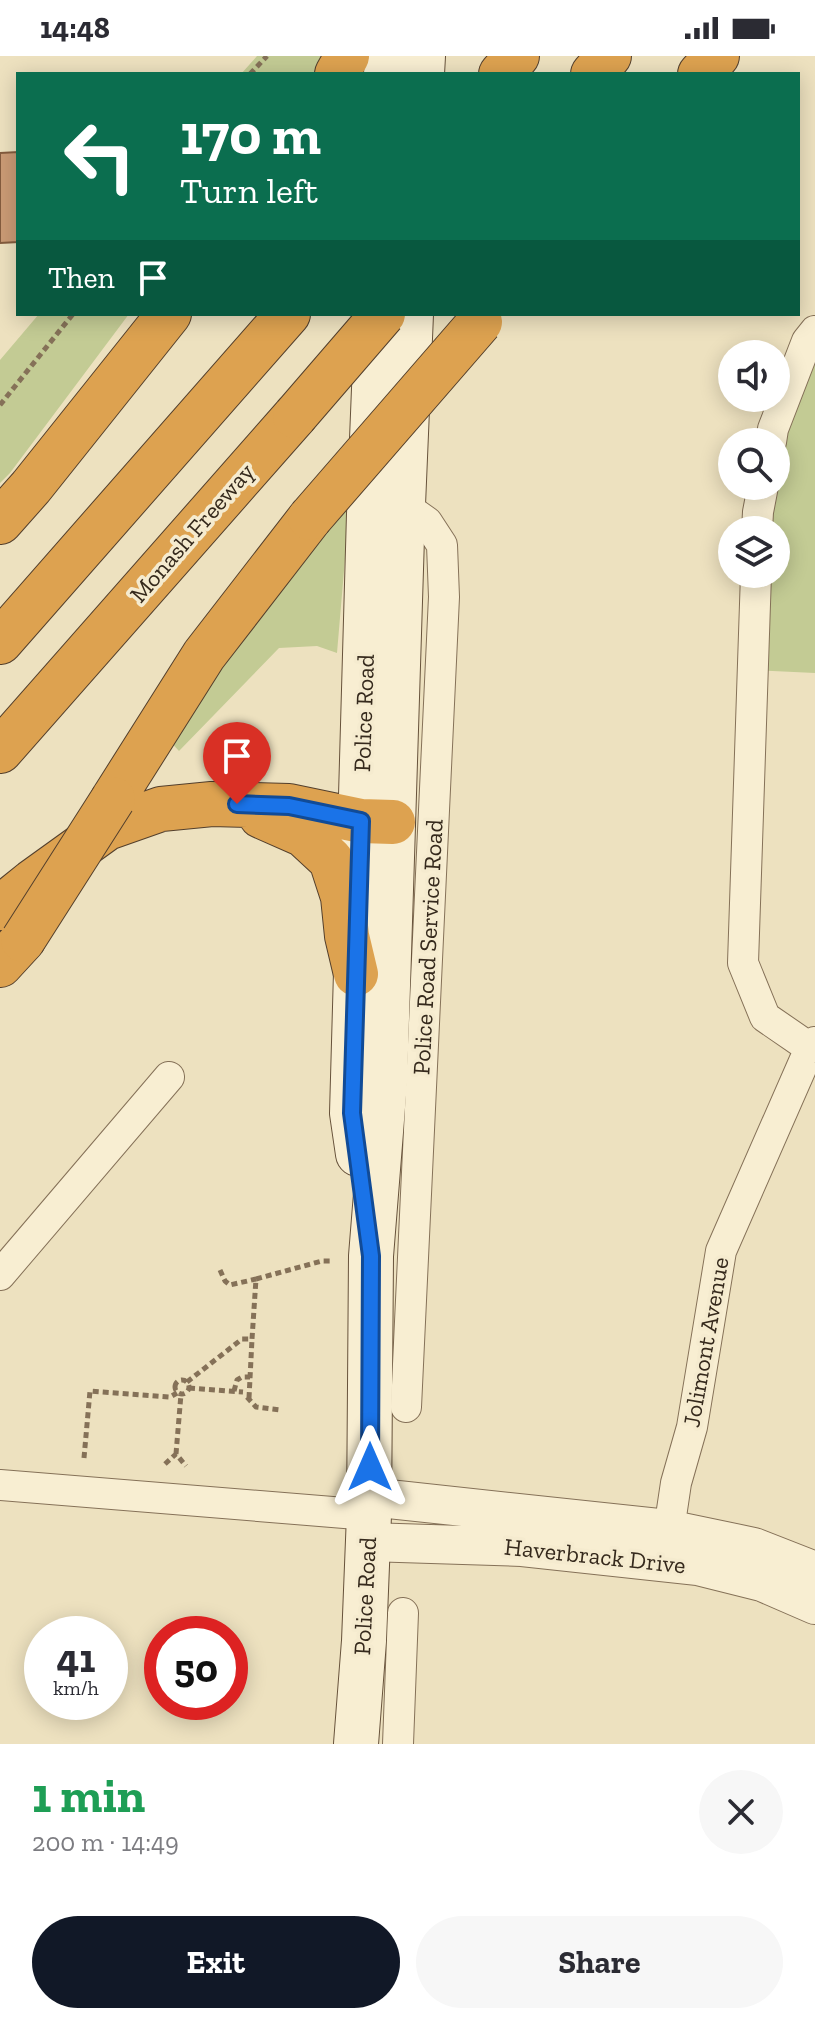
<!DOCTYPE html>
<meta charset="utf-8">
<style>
body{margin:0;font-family:"Zilla Slab",serif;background:#f7f7f7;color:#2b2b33;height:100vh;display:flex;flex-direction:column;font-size:30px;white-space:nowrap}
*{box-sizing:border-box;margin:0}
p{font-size:26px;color:#7c7c81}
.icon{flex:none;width:44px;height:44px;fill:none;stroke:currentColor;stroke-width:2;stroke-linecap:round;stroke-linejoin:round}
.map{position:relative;height:1688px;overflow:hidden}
.sheet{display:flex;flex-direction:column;background:#fff;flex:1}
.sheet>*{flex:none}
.guide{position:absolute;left:16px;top:16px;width:784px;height:244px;border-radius:0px;box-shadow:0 4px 20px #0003;background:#0b6e4f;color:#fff;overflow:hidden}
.buttons{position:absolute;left:718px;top:284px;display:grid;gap:16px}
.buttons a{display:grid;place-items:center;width:72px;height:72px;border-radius:50%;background:#fff;box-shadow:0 4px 20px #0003;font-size:40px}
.speed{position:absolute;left:24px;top:1560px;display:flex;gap:16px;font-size:40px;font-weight:700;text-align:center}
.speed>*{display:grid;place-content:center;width:104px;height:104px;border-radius:50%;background:#fff;box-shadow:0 4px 20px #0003;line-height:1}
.speed small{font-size:20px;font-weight:400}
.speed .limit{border:12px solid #d22;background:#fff;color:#111}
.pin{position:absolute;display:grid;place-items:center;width:68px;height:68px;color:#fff;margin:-82px -34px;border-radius:50% 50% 50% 0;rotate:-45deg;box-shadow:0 0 8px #0007}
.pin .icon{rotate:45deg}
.me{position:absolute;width:88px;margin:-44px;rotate:0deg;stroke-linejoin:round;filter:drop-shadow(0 0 6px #0008)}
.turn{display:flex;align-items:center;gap:28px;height:168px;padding:0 32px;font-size:36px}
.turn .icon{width:104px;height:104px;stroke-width:2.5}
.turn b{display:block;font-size:56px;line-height:68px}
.then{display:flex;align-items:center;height:76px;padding:0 32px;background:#0003;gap:16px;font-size:30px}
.round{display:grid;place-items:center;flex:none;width:84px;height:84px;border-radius:42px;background:#f7f7f7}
.summary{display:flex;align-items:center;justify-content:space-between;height:136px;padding:0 32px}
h1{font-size:48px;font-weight:800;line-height:60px;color:#1e9e55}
.primary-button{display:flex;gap:16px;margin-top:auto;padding:16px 32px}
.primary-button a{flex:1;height:92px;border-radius:48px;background:#111827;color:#fff;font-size:32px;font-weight:800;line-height:92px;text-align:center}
.primary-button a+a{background:#f7f7f7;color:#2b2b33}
.status{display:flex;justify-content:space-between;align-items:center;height:56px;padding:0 40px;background:#fff;direction:ltr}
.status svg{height:22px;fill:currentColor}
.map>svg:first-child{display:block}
.green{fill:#c3cb94}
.building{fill:#cb9b75;stroke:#845c3e;stroke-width:2}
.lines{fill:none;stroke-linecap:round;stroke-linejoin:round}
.minor-casing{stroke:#857158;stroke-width:32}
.tertiary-casing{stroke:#857158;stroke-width:40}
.secondary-casing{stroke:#67523b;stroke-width:46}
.motorway-casing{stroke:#533f2c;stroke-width:46}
.path{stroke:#857158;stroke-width:5;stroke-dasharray:6 4;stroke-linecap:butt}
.minor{stroke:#f8eed2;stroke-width:30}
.tertiary{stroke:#f8eed2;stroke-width:38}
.secondary{stroke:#f8eed2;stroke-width:44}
.motorway{stroke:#dda250;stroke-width:44}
.motorway-bridge-casing{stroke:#533f2c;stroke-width:46;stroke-linecap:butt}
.motorway-bridge{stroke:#dda250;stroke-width:44}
.route-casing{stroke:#114b97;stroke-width:20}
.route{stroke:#1a73e8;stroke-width:14}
.labels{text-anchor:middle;stroke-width:7;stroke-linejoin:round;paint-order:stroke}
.street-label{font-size:24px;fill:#35291c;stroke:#f5ebcf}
</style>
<div class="status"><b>14:48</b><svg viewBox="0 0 49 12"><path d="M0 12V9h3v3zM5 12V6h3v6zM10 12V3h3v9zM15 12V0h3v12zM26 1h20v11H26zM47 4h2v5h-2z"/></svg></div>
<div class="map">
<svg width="815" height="1688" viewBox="0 0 815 1688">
<rect width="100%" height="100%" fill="#ede1bf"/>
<!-- green -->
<path class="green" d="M257,0H382L308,18H241Z
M39,258H129L10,417L0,427V304Z
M815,275V617L754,614L756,518H776V474H757L776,430V386Z
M350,444L337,597L317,590L279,592L179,695L166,681Z"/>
<!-- building -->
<path class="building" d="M18,96V186L0,187V97Z"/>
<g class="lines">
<defs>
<path id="minor" d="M771,386L773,373L807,285L815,275
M403,449L427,466L442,489L444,541L406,1351
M757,474L758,456L763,430
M756,518L743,907L765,961L810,992
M0,1219L169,1021
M0,1429L369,1459
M666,1494L676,1427L692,1371L721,1195L810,992L815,986
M398,1688L403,1557"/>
<path id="tertiary" d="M370,1441L668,1473L754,1491L815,1515
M368,1486L522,1491L698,1510L762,1526L815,1549"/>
<path id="secondary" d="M386,18L387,0
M422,18L423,0
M358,1098L352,1057L369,458L377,258
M356,1688L364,1585L369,1459L371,1200L385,1026L403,449L411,258"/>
<path id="motorway" d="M337,18L347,0
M501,18L517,0
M593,18L609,0
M700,18L717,0
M0,466L31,431L169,258
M0,586L288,258
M0,695L295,360
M113,743L204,599L310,462
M261,760L304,779L331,804L343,841L347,880L356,918
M0,852L32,826L107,772L161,753L212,748L289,750L361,765L393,766
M0,909L23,884"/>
</defs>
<!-- minor casing -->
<use href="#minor" class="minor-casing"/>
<!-- tertiary casing -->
<use href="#tertiary" class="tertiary-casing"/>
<!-- secondary casing -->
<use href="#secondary" class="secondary-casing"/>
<!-- motorway casing -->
<use href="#motorway" class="motorway-casing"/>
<!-- path -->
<path class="path" d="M250,18L267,0
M0,349L73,258
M220,1214L225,1225L230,1229L256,1223
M175 1331a7 7 0 1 1 14 0a7 7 0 1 1-14 0Z
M187,1326L242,1283H252L256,1223L322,1205H331
M189,1332L243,1336
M234,1335L237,1324L242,1321H250
M247,1341L256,1351L281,1354
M249,1342L252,1283
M176,1398L181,1338
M84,1402L90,1335L170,1341L177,1337
M165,1408L176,1398L186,1410"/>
<!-- minor -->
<use href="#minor" class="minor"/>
<!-- tertiary -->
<use href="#tertiary" class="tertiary"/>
<!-- secondary -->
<use href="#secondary" class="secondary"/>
<!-- motorway -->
<use href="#motorway" class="motorway"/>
<defs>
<path id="motorway-bridge" d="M295,360L383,258
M310,462L480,266
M23,884L113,743"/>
</defs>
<!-- motorway-bridge casing -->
<use href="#motorway-bridge" class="motorway-bridge-casing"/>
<!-- motorway-bridge -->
<use href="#motorway-bridge" class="motorway-bridge"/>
</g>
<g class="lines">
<defs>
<path id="route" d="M237,748L289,750L361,765L352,1057L371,1200L370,1411"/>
</defs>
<!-- route casing -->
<use href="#route" class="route-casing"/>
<!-- route -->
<use href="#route" class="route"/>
</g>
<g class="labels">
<!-- street labels -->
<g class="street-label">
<text transform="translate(192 477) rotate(-49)" y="8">Monash Freeway</text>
<text transform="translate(364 657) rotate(-88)" y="8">Police Road</text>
<text transform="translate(428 891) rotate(-87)" y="8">Police Road Service Road</text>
<text transform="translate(706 1286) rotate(-80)" y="8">Jolimont Avenue</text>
<text transform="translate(595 1500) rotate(6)" y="8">Haverbrack Drive</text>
<text transform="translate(365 1540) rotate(-87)" y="8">Police Road</text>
</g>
</g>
</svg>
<div class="buttons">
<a><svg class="icon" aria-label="sound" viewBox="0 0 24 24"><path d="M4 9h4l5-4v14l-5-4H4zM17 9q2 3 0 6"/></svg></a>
<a><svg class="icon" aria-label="search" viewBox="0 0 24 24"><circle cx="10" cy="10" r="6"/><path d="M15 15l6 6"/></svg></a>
<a><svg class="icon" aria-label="layers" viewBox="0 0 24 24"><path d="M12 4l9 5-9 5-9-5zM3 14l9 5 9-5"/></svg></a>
</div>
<div class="speed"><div>41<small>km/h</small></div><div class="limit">50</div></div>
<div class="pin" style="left:237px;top:748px;background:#d93025"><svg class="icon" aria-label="arrive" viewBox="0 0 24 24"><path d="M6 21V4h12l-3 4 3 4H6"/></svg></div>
<svg class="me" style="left:370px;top:1411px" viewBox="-20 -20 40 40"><path d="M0-17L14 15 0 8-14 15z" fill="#1a73e8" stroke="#fff" stroke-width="4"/></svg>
<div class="guide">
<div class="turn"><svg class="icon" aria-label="left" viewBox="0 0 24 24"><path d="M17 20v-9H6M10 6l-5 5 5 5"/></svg><div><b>170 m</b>Turn left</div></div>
<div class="then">Then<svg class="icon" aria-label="arrive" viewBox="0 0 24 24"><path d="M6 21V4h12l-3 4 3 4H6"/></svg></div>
</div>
</div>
<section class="sheet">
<div class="summary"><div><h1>1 min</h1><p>200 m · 14:49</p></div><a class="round"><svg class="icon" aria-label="close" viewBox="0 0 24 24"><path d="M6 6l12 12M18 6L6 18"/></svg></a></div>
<div class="primary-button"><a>Exit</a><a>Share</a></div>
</section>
